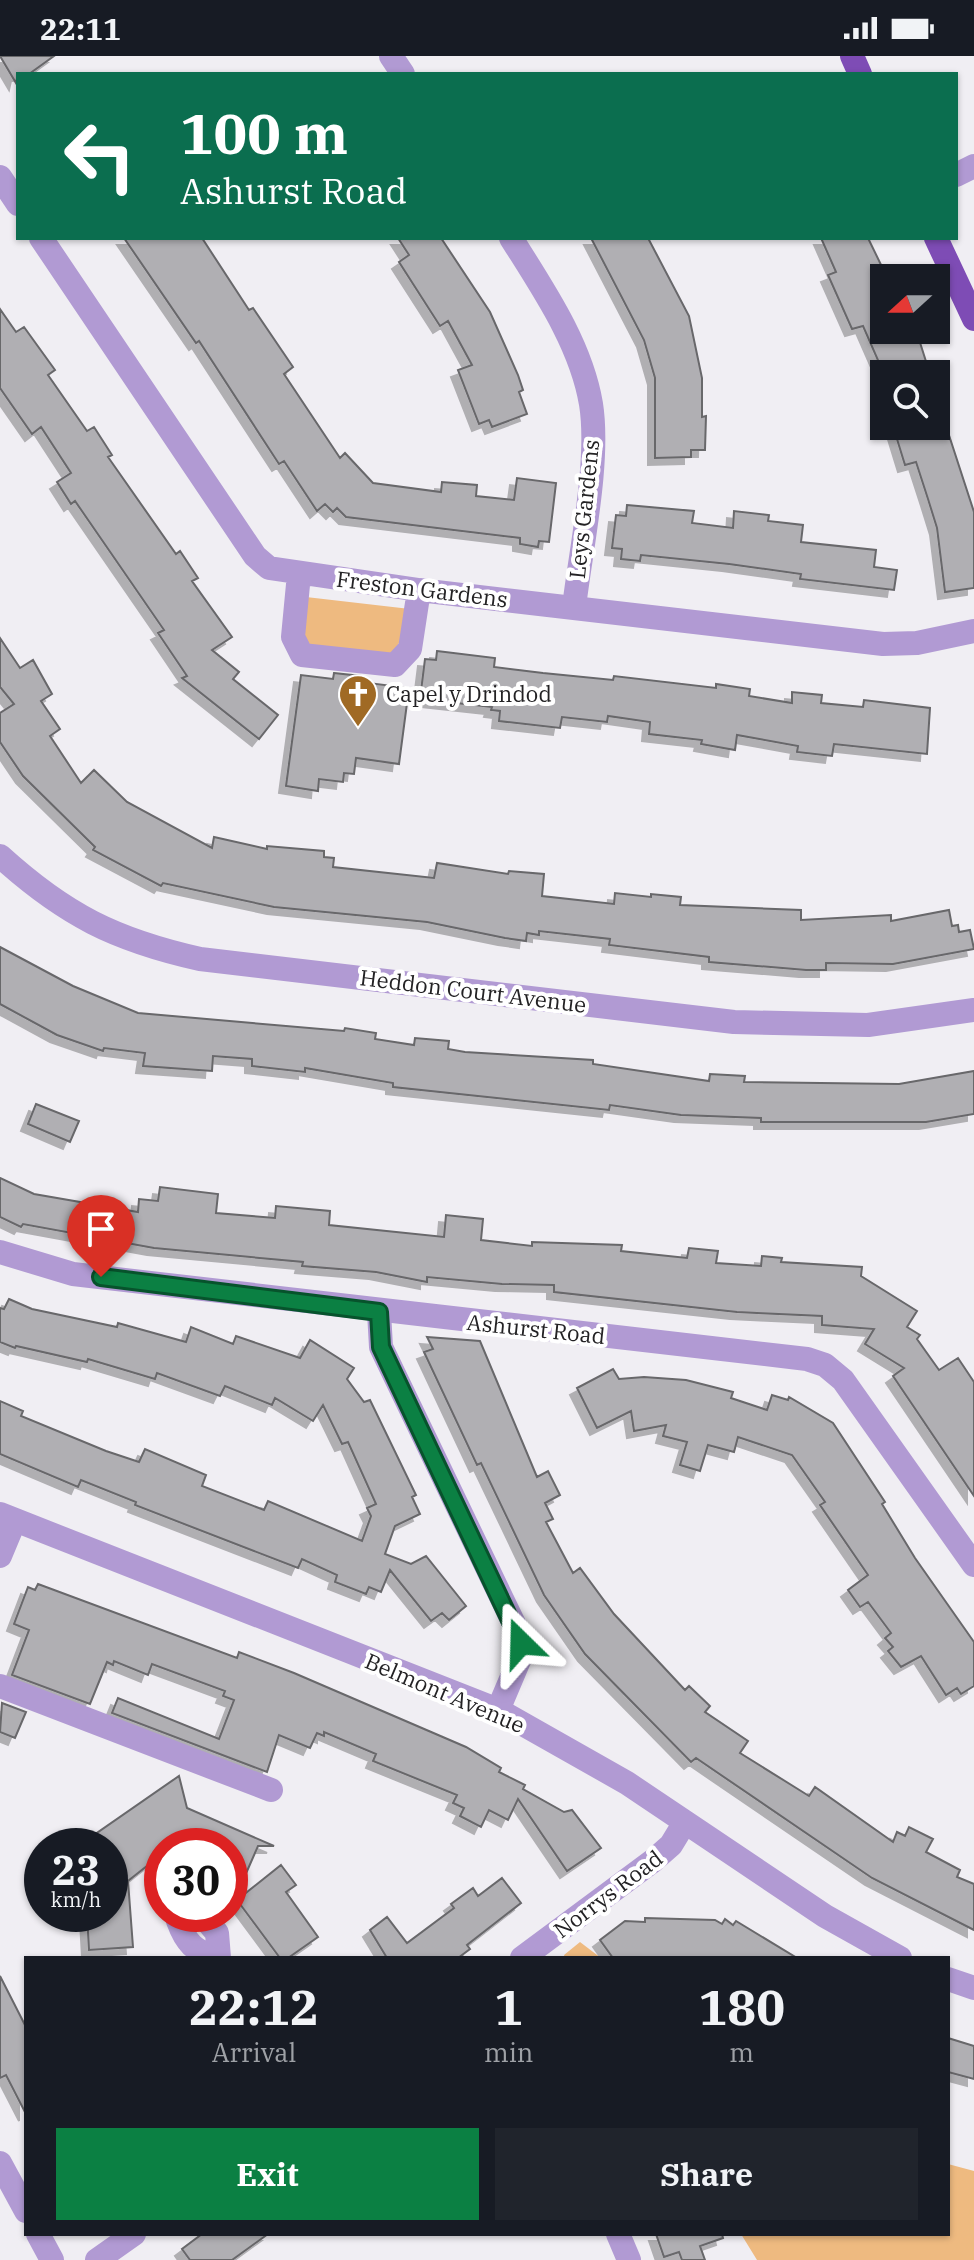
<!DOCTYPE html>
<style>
body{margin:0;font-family:"IBM Plex Serif",serif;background:#20242c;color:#f1f3f6;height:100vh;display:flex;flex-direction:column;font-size:30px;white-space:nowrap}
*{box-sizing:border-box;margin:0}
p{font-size:26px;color:#9ea1a6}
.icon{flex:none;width:44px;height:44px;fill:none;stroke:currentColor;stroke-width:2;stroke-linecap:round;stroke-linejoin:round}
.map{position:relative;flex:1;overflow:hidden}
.panel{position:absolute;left:24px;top:1900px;width:926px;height:280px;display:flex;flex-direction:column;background:#171b24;border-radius:0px;box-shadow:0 2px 6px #0004}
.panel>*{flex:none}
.top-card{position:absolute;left:16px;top:16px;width:942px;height:168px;border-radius:0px;box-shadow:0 2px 6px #0004;background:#0b6e4f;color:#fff;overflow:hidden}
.needle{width:52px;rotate:249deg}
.buttons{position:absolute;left:870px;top:208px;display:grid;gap:16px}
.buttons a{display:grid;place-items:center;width:80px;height:80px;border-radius:0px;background:#171b24;box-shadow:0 2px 6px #0004;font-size:40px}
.speed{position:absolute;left:24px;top:1772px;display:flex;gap:16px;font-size:40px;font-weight:700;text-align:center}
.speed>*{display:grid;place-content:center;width:104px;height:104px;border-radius:50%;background:#171b24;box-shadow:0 2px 6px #0004;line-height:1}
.speed small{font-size:20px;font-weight:400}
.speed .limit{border:12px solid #d22;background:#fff;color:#111}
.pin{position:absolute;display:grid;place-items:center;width:68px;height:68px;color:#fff;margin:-82px -34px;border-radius:50% 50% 50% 0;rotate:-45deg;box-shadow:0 0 8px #0007}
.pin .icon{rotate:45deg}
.me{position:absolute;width:88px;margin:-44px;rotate:338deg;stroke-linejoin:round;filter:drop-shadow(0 0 6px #0008)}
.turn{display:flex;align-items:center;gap:28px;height:168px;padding:0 32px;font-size:36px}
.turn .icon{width:104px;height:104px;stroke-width:2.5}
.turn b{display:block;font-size:56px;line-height:68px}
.eta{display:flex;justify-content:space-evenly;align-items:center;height:136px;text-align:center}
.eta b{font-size:48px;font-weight:700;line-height:56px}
.primary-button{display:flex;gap:16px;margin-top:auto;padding:16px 32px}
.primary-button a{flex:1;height:92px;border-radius:0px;background:#0b8043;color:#fff;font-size:32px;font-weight:700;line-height:92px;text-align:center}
.primary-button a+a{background:#20242c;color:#f1f3f6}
.status{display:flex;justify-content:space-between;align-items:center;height:56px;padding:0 40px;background:#171b24;direction:ltr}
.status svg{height:22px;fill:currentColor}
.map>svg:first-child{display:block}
.green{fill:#eeba80}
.building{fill:#b0afb3;stroke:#68676b;stroke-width:2;filter:url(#shadow)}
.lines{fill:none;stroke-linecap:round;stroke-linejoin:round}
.minor{stroke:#b19ad3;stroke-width:24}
.major{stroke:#7e4cb5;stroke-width:24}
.route-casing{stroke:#07532c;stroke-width:20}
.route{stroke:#0b8043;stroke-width:14}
.labels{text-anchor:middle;stroke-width:8;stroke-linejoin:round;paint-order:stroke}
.street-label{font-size:22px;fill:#232224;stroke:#fff}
.poi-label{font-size:22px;fill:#232224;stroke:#fff;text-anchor:start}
</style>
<div class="status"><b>22:11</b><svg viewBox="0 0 49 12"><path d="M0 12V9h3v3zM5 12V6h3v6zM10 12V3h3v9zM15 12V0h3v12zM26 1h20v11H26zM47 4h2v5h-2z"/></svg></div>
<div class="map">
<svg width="974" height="2204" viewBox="0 0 974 2204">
<defs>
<filter id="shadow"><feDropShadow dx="-7" dy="7" stdDeviation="0" flood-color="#0004"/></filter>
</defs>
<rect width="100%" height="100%" fill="#f0eef3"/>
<!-- green -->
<path class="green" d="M306,541L410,553C405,573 401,595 381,605L301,586Z
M580,1886L601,1902H565L564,1899Z
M948,2108L974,2115V2204H757L741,2178H948Z"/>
<!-- building -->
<path class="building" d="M0,0H54L29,18H18L16,27Z
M124,182H202L249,254L253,252L293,311L284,318L340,402L345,397L373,427L441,436L442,426L477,429L476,440L514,444L517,422L556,427L549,486L539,485L538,491L520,488V482L346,461L337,452L333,456L325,448L317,455L284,405L279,408L199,285L196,287Z
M398,182H441L490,256L518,319L523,334L519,336L527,358L492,371L489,364L479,368L458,314L472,309L448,265L440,270L399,206L409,199Z
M591,182H648L689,260L702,322V361L706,360L705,394H691V401L655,402V322L644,284Z
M821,182H868L884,215V274H916L930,318H884L863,270L852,273L828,219L836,216Z
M0,253L16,276L24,271L55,314L48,319L87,375L94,371L112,399L108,401L176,498L180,495L198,522L192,525L232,581L212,594L239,616L233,623L278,659L259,683L182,622L187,620L158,577L164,574L75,445L71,448L57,426L71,417L41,371L32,378L0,332Z
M893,370H946L974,456V532L945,536L937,472L928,443L916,406L905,409Z
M627,449L694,455L692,467L733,472L734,455L769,459L768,465L803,469L801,486L876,494L874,511L897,514L894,534L800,523L801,518L729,508L641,499L640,505L621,503L622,493L612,492L616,459L626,460Z
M0,582L20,612L33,604L52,638L41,645L60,673L50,680L81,727L94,714L127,746L212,792L214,781L267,793V790L324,795V801L334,802L333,811L434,822L437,807L508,818L509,815L544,818L542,840L614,848L615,837L651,841V838L681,841L680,849L801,854V864L891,859V865L949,854L952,870L958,869L959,876L970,874L974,893L893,908L826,907V914H806L709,906V901L609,889L610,883L539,875V879L527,877L526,885L505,882L427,866L274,851L163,827L161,830L93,794L95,791L23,720L0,686V657L14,648L0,631Z
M437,595L495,602L494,611L543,617L613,624L614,620L716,632V628L750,633L749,640L792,647V636L822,639L821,647L863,651L864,644L930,652L927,698L834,688L832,700L797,696L798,690L737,679L735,694L701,688L702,684L649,678L650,666L608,660L607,666L562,661L560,672L499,665L500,655L491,654L492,651L420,643L425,603L436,604Z
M334,617L361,620L360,626L409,632L399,708L356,702L354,718L344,717L343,726L319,723L318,735L286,730L301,619L333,623Z
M0,891L73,930L138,957L344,975L345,972L376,977L375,983L414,989L415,982L449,985L448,993L465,996L593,1004V1008L709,1025L710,1018L745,1020L744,1026L899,1028L974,1015V1058L926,1066H761V1062L681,1059L610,1049L609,1054L393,1031V1027L305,1012V1016L252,1010V1003L213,1000L212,1015L143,1010L145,997L104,992L103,995L57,979L0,948Z
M36,1048L79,1065L70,1086L28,1068Z
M0,1122L34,1138L138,1156L139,1143L158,1145L160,1131L218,1138L216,1157L275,1162L276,1150L330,1155L329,1169L444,1181L446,1159L483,1163L481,1184L532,1190V1186L622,1189L621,1195L687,1202L689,1192L718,1195L716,1207L761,1210L762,1200L782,1202L781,1206L862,1211L861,1220L917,1255L907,1271L920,1279L917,1283L939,1314L958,1302L974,1326V1440L893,1320L904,1312L865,1288L874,1273L822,1269V1260L737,1256L554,1236V1229L502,1228L427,1221V1226L376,1216L302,1210L303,1206L154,1192L23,1168L21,1171L0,1161Z
M9,1243L32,1253L117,1271L118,1267L186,1286L191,1271L233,1288L236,1280L300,1302L310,1284L354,1312L347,1323L364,1346L370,1344L416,1439L412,1441L420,1458L395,1470L385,1498L411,1508L426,1500L466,1550L449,1564L442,1557L431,1565L390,1514L381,1536L369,1531L366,1538L335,1526L337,1519L302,1503L298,1512L135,1449L136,1446L81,1424L78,1431L0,1398V1345L23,1355L21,1360L106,1395L139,1406L145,1393L206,1419L202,1430L264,1454L268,1445L362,1485L371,1460L367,1452L376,1448L348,1386L342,1388L323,1349L313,1365L275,1342L272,1349L225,1330L220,1340L157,1317L155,1323L88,1303L87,1306L16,1290L15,1292L0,1286V1252L4,1253Z
M427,1281L480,1285L537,1421L548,1415L560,1439L545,1447L553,1463L546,1466L573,1517L580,1512L614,1558L685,1634L689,1630L710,1650L705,1656L748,1685L740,1697L809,1740L815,1731L893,1786L897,1776L905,1780L909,1771L933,1783L926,1796L960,1814L957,1821L974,1828V1874L872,1822L696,1702L691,1706L585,1598L544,1539L481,1407L477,1409L424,1296L433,1293Z
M613,1313L619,1323L644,1321L686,1324L733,1336L731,1342L767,1354L772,1339L788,1344L789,1341L833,1367L885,1446L882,1448L915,1502L974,1586V1630L961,1638L957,1632L946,1639L921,1600L901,1611L888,1595L893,1591L885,1582L891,1577L868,1546L860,1551L848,1534L868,1519L820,1449L825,1446L792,1399L738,1381L734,1396L708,1389L700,1415L680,1409L687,1386L663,1380L666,1369L634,1375L631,1355L597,1372L577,1332Z
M38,1528L237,1602L239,1596L294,1617L466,1691L501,1712L499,1716L525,1729L523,1733L564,1756L572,1754L601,1792L567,1815L518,1743L508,1764L489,1754L481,1771L460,1760L464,1752L453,1747L457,1739L373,1705L376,1698L324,1676V1680L317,1677L310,1692L279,1679L267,1716L112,1657L118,1642L219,1683L234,1644L223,1640L225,1635L152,1608L148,1619L114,1605L113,1609L107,1606L90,1648L12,1619L29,1574L14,1568L28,1531L35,1534Z
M2,1647L26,1656L15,1682L0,1676Z
M179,1720L187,1752L274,1790H258L230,1854V1790H162V1798L128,1825L133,1891L89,1894L87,1858H110V1790H105L94,1779Z
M281,1809L296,1829L286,1836L318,1881L288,1902H280L237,1844Z
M502,1822L521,1847L467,1889L470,1893L458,1902H387L370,1874L387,1861L407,1887L454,1852L451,1848L473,1832L478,1840Z
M645,1862L715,1864L722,1868L725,1863L733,1869L736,1865L797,1902H613L600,1884L625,1865L645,1866Z
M0,1920L26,1971V2058L6,2019L0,2022Z
M948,1982L974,1990V2023L948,2016Z
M202,2178H268L232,2204H190L182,2193Z
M656,2178H722L723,2182L700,2190L705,2204H682L679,2196L664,2201Z"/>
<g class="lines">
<!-- minor -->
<path class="minor" d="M391,0L403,18
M956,119L974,110
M0,121L18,148
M41,182L255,500L269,512L419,534L883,588L917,587L974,575
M511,182C543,233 581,288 591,348C600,405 581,492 574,551
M299,518L293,581L302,599L395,609L410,593L419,534
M0,800C65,859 115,884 200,903L734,966L868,969L974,954
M0,1196L73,1218L807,1303L825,1309L843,1324L974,1509
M379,1256L381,1291L516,1572L520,1602L498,1654
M0,1458L498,1654L627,1727L825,1860L900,1902
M0,1500L15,1464
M0,1630L271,1734
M183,1858L178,1865C186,1887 194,1895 216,1902
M201,1858L217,1877L219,1902
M522,1902L654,1804L671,1789L685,1766
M948,1923L974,1932
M0,2107L26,2155
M38,2178L52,2204
M618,2178L629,2204
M97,2204L134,2178"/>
<!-- major -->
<path class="major" d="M852,0L860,18
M936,182L974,263"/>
</g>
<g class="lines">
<defs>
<path id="route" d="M101,1221L379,1256L381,1291L521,1587"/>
</defs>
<!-- route casing -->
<use href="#route" class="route-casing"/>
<!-- route -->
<use href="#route" class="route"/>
</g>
<!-- icons -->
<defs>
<symbol id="church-pin" viewBox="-11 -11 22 30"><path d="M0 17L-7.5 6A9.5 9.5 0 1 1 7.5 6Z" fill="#a06a24" stroke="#fff"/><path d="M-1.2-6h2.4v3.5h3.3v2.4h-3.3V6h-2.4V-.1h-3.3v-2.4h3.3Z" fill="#fff"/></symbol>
</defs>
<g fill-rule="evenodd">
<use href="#church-pin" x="336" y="616" width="44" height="60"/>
</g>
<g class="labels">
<!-- street labels -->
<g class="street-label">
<text transform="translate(584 453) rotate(-84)" y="8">Leys Gardens</text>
<text transform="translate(422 533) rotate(7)" y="8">Freston Gardens</text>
<text transform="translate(473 935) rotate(7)" y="8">Heddon Court Avenue</text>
<text transform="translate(536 1273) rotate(6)" y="8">Ashurst Road</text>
<text transform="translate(445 1637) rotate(23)" y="8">Belmont Avenue</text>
<text transform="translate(608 1838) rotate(-37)" y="8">Norrys Road</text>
</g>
<!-- poi labels -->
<g class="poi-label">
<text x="386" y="646">Capel y Drindod</text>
</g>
</g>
</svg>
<div class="buttons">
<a><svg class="needle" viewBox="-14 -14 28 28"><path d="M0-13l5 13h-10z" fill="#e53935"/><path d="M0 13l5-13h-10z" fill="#9ea1a6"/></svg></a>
<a><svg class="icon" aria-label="search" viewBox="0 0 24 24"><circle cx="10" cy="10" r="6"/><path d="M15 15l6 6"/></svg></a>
</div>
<div class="speed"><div>23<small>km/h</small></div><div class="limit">30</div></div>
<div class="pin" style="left:101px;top:1221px;background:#d93025"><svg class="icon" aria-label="arrive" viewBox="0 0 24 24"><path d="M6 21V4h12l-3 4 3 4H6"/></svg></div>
<svg class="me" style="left:521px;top:1587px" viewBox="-20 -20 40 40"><path d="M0-17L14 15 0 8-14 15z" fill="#0b8043" stroke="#fff" stroke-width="4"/></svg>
<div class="top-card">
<div class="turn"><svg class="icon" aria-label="left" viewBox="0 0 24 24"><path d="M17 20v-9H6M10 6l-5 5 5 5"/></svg><div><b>100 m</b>Ashurst Road</div></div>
</div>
<section class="panel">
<div class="eta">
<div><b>22:12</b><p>Arrival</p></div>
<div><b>1</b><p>min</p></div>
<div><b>180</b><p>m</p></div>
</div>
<div class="primary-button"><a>Exit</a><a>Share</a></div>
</section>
</div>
